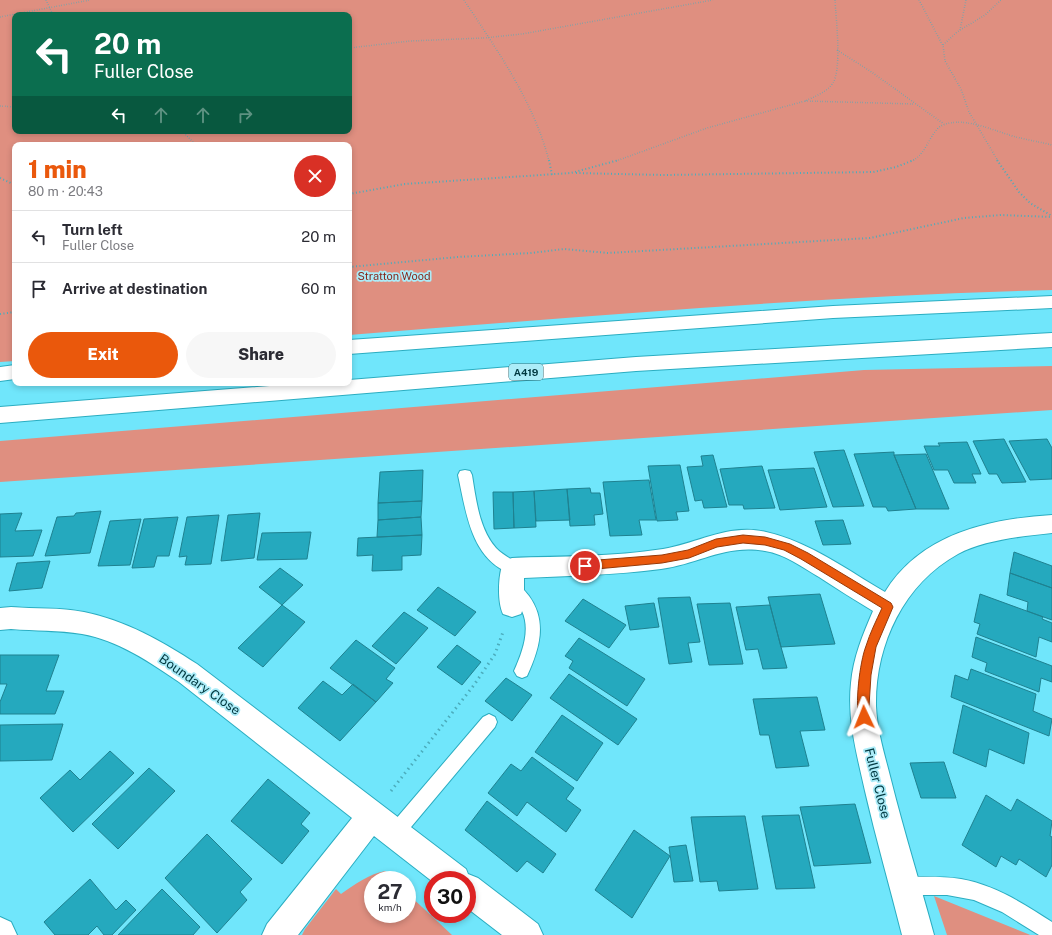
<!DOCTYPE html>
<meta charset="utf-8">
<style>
body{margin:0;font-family:"Public Sans",sans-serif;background:#f7f7f7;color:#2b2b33;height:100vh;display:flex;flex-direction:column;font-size:15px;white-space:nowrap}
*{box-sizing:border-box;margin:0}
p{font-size:13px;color:#7c7c81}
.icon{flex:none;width:22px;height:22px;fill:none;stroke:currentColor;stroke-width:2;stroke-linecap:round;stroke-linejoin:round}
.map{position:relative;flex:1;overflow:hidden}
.drawer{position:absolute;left:12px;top:142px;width:340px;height:244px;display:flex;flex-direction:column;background:#fff;border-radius:8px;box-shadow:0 2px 6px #0003}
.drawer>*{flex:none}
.guide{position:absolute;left:12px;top:12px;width:340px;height:122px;border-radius:8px;box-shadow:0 2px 6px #0003;background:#0b6e4f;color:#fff;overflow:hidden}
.speed{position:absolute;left:364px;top:871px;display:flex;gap:8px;font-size:20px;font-weight:700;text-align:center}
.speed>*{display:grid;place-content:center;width:52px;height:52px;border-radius:50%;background:#fff;box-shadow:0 2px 6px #0003;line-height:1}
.speed small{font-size:10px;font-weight:400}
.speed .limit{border:6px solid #d22;background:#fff;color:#111}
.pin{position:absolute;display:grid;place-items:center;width:34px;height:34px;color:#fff;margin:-17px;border:2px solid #fff;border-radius:50%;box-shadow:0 1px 4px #0007}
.me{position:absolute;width:44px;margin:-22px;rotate:358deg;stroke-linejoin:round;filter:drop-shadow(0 0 3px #0008)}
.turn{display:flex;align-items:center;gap:14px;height:84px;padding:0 16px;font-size:18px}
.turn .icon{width:52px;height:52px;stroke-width:2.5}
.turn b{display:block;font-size:28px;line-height:34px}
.lanes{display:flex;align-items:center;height:38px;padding:0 16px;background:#0003;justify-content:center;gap:20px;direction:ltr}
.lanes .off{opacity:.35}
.round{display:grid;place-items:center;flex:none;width:42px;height:42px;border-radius:21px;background:#f7f7f7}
.headline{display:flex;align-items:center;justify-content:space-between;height:68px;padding:0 16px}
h1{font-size:24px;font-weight:800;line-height:30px;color:#ea580c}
.action{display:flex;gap:8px;margin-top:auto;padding:8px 16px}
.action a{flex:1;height:46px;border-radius:24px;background:#ea580c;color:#fff;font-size:16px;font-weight:800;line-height:46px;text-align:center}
.action a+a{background:#f7f7f7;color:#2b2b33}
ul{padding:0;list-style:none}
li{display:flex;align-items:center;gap:12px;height:52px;padding:0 16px;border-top:1px solid #e1e1e2}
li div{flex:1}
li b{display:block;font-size:15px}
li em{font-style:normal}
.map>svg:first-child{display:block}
.green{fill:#df8f80;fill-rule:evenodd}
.building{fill:#25a9be;stroke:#1f8190}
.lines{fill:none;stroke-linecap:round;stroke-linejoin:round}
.service-casing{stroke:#2badc1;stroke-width:2}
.minor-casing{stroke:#2badc1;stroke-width:2}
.trunk-casing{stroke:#2badc1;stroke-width:2}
.path-far2{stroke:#4bacbc;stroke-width:1.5;stroke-dasharray:0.5 2;stroke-linecap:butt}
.path-far1{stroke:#4bacbc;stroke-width:2;stroke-dasharray:1 2.5;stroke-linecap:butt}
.path{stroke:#4bacbc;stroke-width:3;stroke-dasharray:1.5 4;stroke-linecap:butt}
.service{fill:#fff;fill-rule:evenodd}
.minor{fill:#fff;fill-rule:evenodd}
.trunk{fill:#fff;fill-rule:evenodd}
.route{fill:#ea580c;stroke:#983908}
.labels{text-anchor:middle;stroke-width:3.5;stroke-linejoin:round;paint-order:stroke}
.shield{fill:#acecf8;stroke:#346e77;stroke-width:1}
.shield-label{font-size:10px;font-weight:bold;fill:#003840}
.park-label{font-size:11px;fill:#862519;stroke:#acecf8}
.near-street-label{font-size:13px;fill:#003840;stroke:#acecf8}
</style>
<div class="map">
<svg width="1052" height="935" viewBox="0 0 1052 935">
<rect width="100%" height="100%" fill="#70e6fb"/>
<!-- green -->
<path class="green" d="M0,0H1052V290C817,296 583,317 349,335V145H15V361L0,362ZM15,15H349V131H15Z
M1052,366V410L0,482V441L864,370Z
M385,871L395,880H373V914H407V893L452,935H302L305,929L336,889L341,894C354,885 369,874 385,871Z
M934,896L1028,934L1030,935H947Z"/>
<!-- building -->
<path class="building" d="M1004,439L1026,482L1002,483L997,474H989L973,441Z
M1047,439L1052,448V479L1030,480L1009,441Z
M967,442L981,474H972L976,483H954L948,470H934L924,446H940L938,443Z
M844,450L864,506L833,507L814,452Z
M894,452V455L916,509L888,511L886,507H873L854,454Z
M926,454L949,509H916L894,455Z
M713,455L727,507L704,508L702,500L695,501L687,467L703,466L701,456Z
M680,465L689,511L676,512L678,520L657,521L648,466Z
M762,466L775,508L744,509L743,505H729L720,469Z
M814,468L827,507L780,510L768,470Z
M423,470L422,501L378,503L380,472Z
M649,480L656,520H639L642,535L610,536L603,482Z
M590,488L591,493H600L603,514L594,515L595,525L570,526L567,489Z
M567,489L570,520L536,521L534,491Z
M534,491L536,527L514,528L513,492Z
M493,492H513L514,528L494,529Z
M422,501L421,517L378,520V503Z
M101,511L90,553L45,556L57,517L74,516L76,513Z
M22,513L15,531L42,530L33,556L0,557V514Z
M260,513L254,558L221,561L228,515Z
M219,515L211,564L185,565L187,556L179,557L187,517Z
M178,517L169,556H157L154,567L132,568L144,519Z
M421,517L422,535L377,537L378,520Z
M141,519L130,565L98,566L110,521Z
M843,520L851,544L823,545L815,521Z
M311,532L307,559L257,560L262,533Z
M422,535L421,555L402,556V570L372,571L373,555L357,556L358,538Z
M1014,552L1052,566V588L1010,573Z
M50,561L42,588L9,591L17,563Z
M280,568L303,585L282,605L259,587Z
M1010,573L1052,588V620L1027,611L1028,602L1007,595Z
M438,587L476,612L455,636L417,610Z
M820,594L835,644L781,647L768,597Z
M980,594L1043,617L1042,619L1052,623V642L1039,637L1036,657L977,634L980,624L974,622Z
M690,597L700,642L688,643L692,662L669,664L658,598Z
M583,599L626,625L609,648L565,621Z
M654,603L659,627L630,630L625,606Z
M730,603L743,664L709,665L697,604Z
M282,605L305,622L263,667L238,648Z
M770,605L781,647L787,668L763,669L758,649L746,650L736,607Z
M404,612L428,628L396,664L372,646Z
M976,637L1052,666V682L1041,678L1039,692L985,671L987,663L972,657Z
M579,638L645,679L627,706L569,668L573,661L565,656Z
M356,640L395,668L386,679L393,683L376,702L330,668Z
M457,645L481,662L462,685L437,667Z
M0,655H59L46,691H64L55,714H0V702L7,684H0Z
M971,669L1036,694L1033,711L1052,719L1049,736L951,697L955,675L968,680Z
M569,674L637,719L618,745L550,698Z
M506,678L532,695L512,721L485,701Z
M323,681L342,695L353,684L376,702L340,741L298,708Z
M817,697L825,730L800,731L809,766L776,768L769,735H760L753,699Z
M963,705L1029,733L1024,764L989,749L986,767L953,753Z
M562,715L603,743L577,781L535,752Z
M63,724L52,760L0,761V725Z
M110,751L134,773L73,832L40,798L70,770L80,780Z
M532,757L574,788L566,799L581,810L566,832L527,802L517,816L488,793L511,764L521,771Z
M944,762L956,798H921L910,763Z
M149,768L175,791L118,849L92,824Z
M268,779L310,813L301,824L309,831L282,864L231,821Z
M986,795L1011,811L1017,799L1052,821L1050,836L1052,837V865L1046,877L1019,859L1016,865L1001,856L996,867L962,845Z
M487,801L556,854L543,873L527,861L517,872L465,830Z
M855,804L871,863L814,866L800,807Z
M799,815L815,888L776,889L762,816Z
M745,816L758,889L719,891L717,881L700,882L691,817Z
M634,830L670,856L632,918L595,890Z
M207,834L252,879L240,892L247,900L217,933L165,878Z
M686,845L693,881L674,882L669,847Z
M90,879L116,910L126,900L136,910L112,935H104L97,926L88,935H55L44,922Z
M162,889L200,927L193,935H118Z"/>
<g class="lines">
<defs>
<path id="service" d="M465,470L470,471L472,475C476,499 479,529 496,548C503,556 515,559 519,568L517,572L512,574C471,560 466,512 458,475L460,471Z
M513,582C520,584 524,590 529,596C548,622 539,650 527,676L522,678L517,676L514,671C522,653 531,630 522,611C518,603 510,596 506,588L508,584Z
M489,714L495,717L497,722L495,727L401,839L395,842L389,839L386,833L389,827L483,717Z
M905,877C923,877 942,876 961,879C995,885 1024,904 1052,922V935H1039L1002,912L974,900L947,895H905L899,892L896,886L899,880Z"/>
<path id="minor" d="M1052,515V533C1024,536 983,540 958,554C903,584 875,646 876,706C877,731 885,756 891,780C904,832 920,883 934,935H902C890,887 876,839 865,791C857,755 847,720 851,683C853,658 863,634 873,611C855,600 837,589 819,577C802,567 785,554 765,551C725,544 699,564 661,569C615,575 570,576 524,578V606L521,614L512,617L503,614C497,601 498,573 504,561L512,558C562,556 613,557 663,549C698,543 730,523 766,532C810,542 847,570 885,592C921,534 988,519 1052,515Z
M11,607C35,609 60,607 84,612C125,620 163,642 197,664L466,869L468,874L478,878L538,924L543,935H502L467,908V880H433V882L374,836L298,935H262L267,924L352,818L179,682C150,662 117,640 82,634C59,630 35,631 11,629L0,630V608Z
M0,917L11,922L17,935H0Z"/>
<path id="trunk" d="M1052,296V308L833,318L349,354V340L833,306Z
M1052,333V347L636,371L0,423V407L307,383H349V380L636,357Z
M15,365V379L0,381V367Z"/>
</defs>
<!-- service casing -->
<use href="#service" class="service-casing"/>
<!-- minor casing -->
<use href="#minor" class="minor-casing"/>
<!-- trunk casing -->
<use href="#trunk" class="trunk-casing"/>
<!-- path-far2 -->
<path class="path-far2" d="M46,0L53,15
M464,0C497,50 534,102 549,161
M919,0L943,46
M0,17L90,0
M960,30L966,0
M349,48L410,41L483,38L522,34L713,0
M837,50L870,71L944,124
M805,101L914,104
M0,106L15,107
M182,131L196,145
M616,161L707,128L805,101C814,97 827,92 833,83C842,68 836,19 835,0
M911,161C926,156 930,132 941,126C962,115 994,131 1016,137C1028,140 1040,142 1052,145
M998,161L969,112L961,89L945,61L943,45L957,32L985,15L1001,0"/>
<!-- path-far1 -->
<path class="path-far1" d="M549,160L552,175
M997,160L1019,192L1030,203L1052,216
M576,173L663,175L873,172L896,167L914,160
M0,178L15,185
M349,194L405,184L571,173L619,160
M349,267L458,257L531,253L564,249L608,253L870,238L964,218L1001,215L1052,217
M0,314L15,312"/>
<!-- path -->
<path class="path" d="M391,791L474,685L495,654L503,632"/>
<!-- service -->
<use href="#service" class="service"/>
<!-- minor -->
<use href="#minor" class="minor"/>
<!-- trunk -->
<use href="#trunk" class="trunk"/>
</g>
<!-- route -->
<path class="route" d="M743,535L765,537L790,544L808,553L891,603L893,607L876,647L871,675L869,706L870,717L868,721L864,722L860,721C854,707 860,661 866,646C870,633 876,621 882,608L801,559L784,550L765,545L743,543L717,547L689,558L662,563L585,570L582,568L580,566L582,563L585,561L662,555L688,550L716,539Z"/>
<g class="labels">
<!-- shield labels -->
<rect class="shield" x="509" y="364" width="34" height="16" rx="3"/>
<g class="shield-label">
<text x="526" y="376">A419</text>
</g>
<!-- park labels -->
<g class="park-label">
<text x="394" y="280">Stratton Wood</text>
</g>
<!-- near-street labels -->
<g class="near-street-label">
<text transform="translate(200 684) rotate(35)" y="5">Boundary Close</text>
<text transform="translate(878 783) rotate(76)" y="5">Fuller Close</text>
</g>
</g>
</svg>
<div class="speed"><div>27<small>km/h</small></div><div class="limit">30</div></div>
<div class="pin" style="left:585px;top:566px;background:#d93025"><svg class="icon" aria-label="arrive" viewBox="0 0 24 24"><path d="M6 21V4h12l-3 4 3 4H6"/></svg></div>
<svg class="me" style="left:864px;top:717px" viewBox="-20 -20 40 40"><path d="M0-17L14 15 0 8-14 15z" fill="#ea580c" stroke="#fff" stroke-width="4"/></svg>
<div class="guide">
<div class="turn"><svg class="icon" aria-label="left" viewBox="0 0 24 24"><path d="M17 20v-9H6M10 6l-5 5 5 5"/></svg><div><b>20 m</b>Fuller Close</div></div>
<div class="lanes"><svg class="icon" aria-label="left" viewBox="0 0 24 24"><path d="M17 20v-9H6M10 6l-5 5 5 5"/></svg><svg class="icon off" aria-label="ahead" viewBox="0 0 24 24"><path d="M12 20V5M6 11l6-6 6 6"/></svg><svg class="icon off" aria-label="ahead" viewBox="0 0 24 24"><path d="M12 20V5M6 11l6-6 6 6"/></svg><svg class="icon off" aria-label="right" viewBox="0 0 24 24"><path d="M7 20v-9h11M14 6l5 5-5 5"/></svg></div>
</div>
<section class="drawer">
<div class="headline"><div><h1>1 min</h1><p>80 m · 20:43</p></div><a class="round" style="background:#d93025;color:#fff"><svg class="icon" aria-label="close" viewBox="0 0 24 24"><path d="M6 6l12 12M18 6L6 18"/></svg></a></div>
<ul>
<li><svg class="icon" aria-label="left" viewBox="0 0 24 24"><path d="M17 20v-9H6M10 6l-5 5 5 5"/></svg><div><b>Turn left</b><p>Fuller Close</p></div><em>20 m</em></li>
<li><svg class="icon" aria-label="arrive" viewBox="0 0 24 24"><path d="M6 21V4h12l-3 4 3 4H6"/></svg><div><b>Arrive at destination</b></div><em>60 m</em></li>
</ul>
<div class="action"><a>Exit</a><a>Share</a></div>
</section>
</div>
